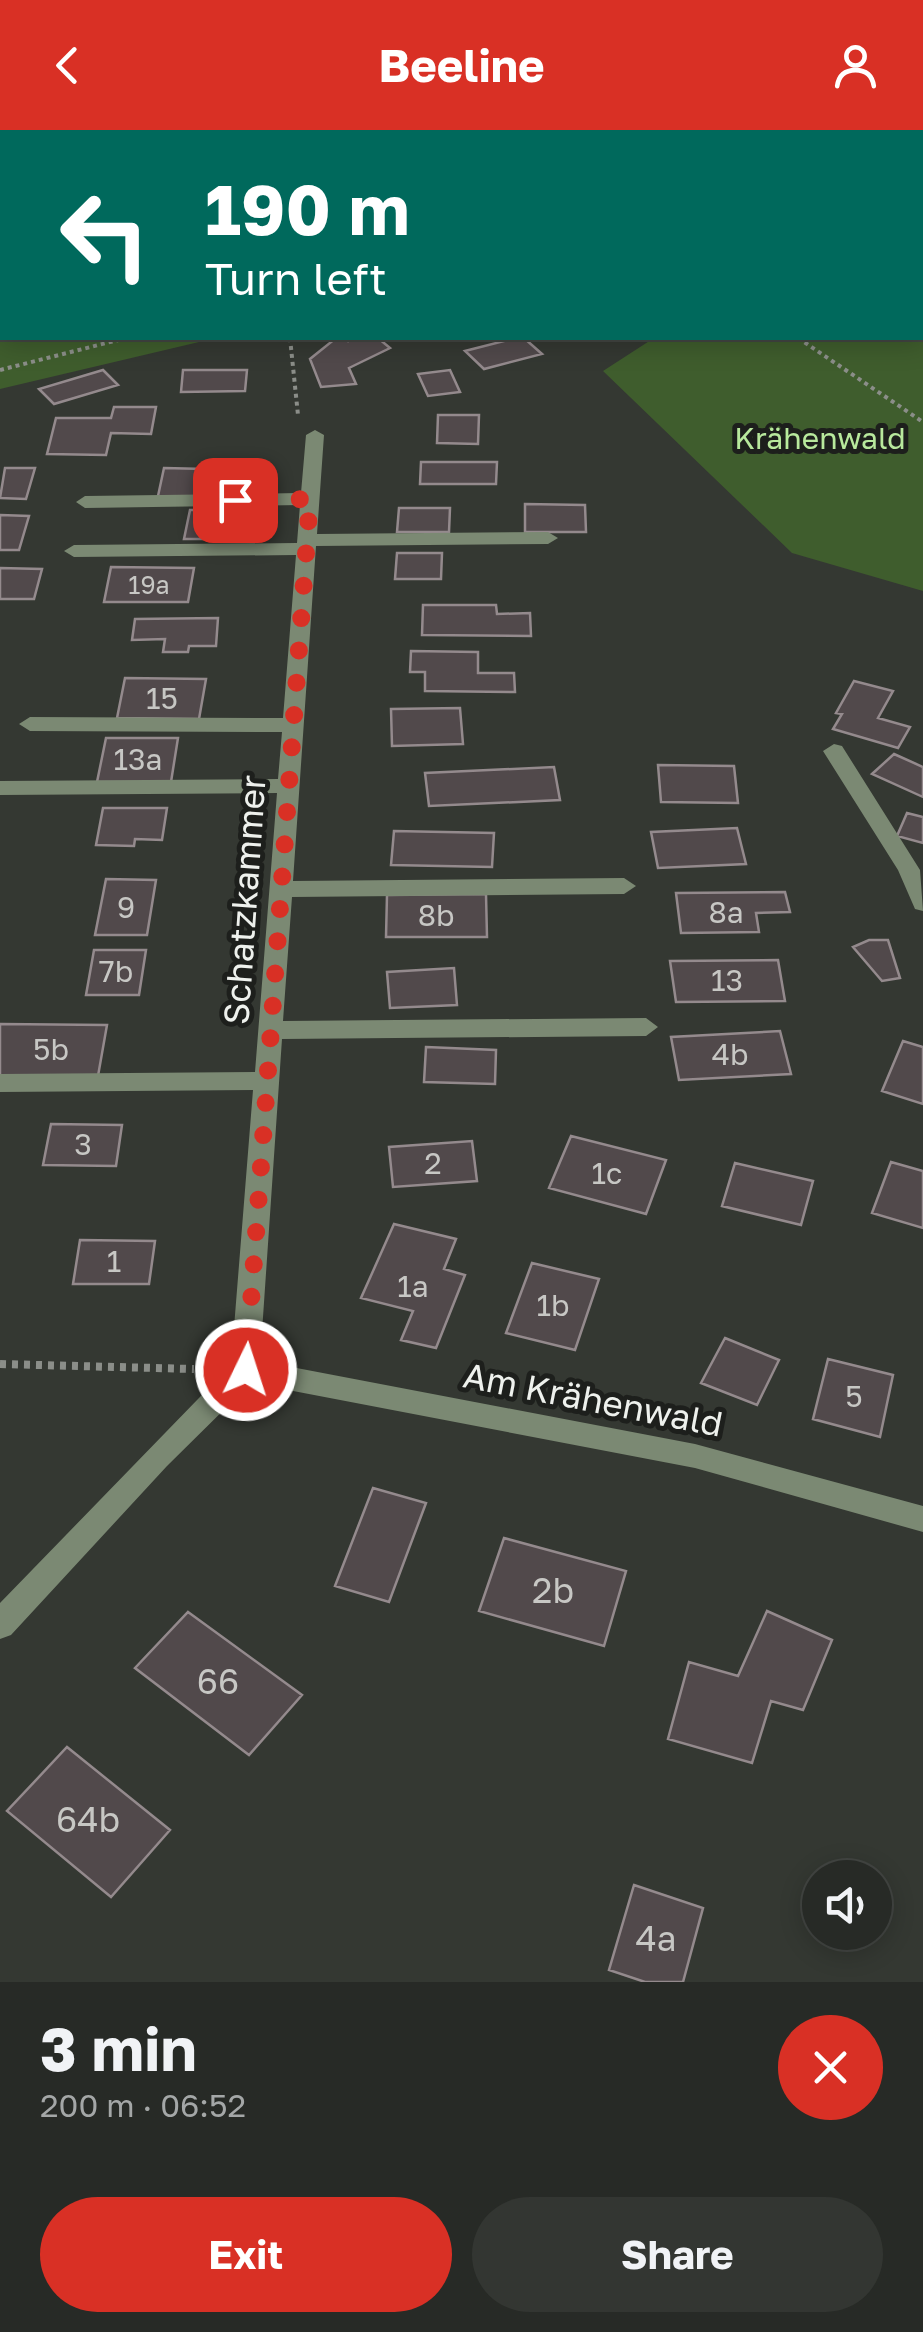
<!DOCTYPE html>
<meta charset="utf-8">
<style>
body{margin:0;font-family:"Golos Text",sans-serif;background:#333632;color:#f1f3f6;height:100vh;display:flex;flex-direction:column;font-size:38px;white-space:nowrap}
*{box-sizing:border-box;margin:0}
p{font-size:32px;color:#a4a7a7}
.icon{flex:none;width:55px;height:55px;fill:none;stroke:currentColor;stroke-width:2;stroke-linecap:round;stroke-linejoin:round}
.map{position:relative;height:1852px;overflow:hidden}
.side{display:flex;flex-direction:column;background:#272a26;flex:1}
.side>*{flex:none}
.hud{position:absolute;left:0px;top:0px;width:925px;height:210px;box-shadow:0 5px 25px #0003,0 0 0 2px #434643;background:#00695c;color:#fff;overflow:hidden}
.buttons{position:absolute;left:802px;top:1730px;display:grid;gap:20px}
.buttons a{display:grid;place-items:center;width:90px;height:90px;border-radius:50%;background:#272a26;box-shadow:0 5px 25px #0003,0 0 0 2px #434643;font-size:50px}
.pin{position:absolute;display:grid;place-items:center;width:85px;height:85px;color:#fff;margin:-42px;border-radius:20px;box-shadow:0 5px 15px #0006}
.me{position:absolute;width:110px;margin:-55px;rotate:4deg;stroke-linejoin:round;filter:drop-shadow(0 0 8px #0008)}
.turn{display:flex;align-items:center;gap:35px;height:210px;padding:0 40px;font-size:45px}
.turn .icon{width:130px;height:130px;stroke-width:2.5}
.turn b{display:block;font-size:70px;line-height:85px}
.round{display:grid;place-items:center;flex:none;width:105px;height:105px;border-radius:52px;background:#333632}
.overview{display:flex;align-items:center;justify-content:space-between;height:170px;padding:0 40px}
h1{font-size:60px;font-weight:700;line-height:75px}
.primary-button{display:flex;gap:20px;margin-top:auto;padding:20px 40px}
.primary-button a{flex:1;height:115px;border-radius:60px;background:#d93025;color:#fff;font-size:40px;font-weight:700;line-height:115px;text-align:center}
.primary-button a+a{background:#333632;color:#f1f3f6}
header{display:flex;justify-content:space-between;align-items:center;height:130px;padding:0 40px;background:#d93025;color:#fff;font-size:45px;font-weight:700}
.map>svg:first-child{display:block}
.green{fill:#3f5d2d}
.building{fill:#51494b;stroke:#948a8d;stroke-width:2.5}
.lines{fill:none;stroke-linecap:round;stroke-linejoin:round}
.path-far1{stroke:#8b8e89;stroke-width:4;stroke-dasharray:4 4;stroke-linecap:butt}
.path{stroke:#8b8e89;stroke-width:8;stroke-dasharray:6 6;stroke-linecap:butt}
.minor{fill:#7b8973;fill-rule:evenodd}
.route{stroke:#d93025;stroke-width:18;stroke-dasharray:0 32.4}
.labels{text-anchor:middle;stroke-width:10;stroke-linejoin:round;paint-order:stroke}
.far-number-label{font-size:25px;fill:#c7c7c4}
.far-park-label{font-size:30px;fill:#b8e99d;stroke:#1d1f1c}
.number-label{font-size:30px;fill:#c7c7c4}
.street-label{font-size:35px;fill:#eef1ed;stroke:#1d1f1c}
.near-number-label{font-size:35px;fill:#c7c7c4}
</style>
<header><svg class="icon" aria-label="back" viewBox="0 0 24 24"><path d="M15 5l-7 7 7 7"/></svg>Beeline<svg class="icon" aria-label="person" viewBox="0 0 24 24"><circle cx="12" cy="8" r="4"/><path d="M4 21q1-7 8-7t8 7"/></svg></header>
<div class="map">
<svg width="923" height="1852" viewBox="0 0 923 1852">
<rect width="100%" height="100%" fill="#343832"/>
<!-- green -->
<path class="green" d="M60,0H923V461L792,423L603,241L654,208H922V2H22Z
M0,4L2,208H216L0,259Z"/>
<!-- building -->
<path class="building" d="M336,208L348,211L350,208H378L390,218L349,238L356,254L321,257L310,229Z
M516,208H524L542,224L484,239L465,221Z
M103,240L118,255L54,274L39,259Z
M183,240H247L245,261L181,262Z
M450,240L460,262L428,266L418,244Z
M114,277H156L151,304L111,303L106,325L47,324L56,288H111Z
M438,285H479L478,314L437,313Z
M421,332H497L496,354H420Z
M5,338H35L26,369L0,368Z
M164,338L205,339L200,367L158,366Z
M525,374L585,375L586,402H525Z
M399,378H450L449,402H397Z
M190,380H226L221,409H184Z
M0,385L29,386L19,420H0Z
M397,423H442L441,449H395Z
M111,437L194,438L188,472H104Z
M0,438L42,439L34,469H0Z
M423,475H496L497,484L530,483L531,506L422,505Z
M218,488L216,516H189L188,522H163L165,509L132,510L135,489Z
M411,521L478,522V543H514L515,562L425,561V542H410Z
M125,548L206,549L199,589L117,588Z
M854,551L893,561L878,588L910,597L898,618L833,599L842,584L836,583Z
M460,578L463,614L392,616L391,579Z
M106,608H178L171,652H97Z
M894,624L923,637V667L872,644Z
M658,635L734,636L738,673L661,672Z
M554,637L560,670L429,676L425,643Z
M103,678H167L162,710L135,709L134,716L96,715Z
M907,683L923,687V713L897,706Z
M737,698L746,734L658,738L651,702Z
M394,701L494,703L492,737L391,735Z
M106,749L156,750L147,805H95Z
M785,762L790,782L756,783L759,802L681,803L676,763Z
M486,764L487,807H386L387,765Z
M869,810H888L900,848L882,851L853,817Z
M94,820H146L139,865H86Z
M778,830L785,871L676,872L670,831Z
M454,838L457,875L390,878L387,842Z
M0,894L107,895L98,946L0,945Z
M780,901L791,944L679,950L671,907Z
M903,911L923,917V974L882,961Z
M426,917L496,920L495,954L424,952Z
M51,994L122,995L116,1036L43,1035Z
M571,1006L666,1030L646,1084L549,1058Z
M472,1011L477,1051L393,1057L389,1017Z
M891,1032L923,1041V1098L872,1083Z
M735,1033L813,1051L801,1095L722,1076Z
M394,1094L456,1109L444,1139L465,1145L436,1218L401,1210L413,1181L361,1168Z
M80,1110L155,1111L149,1154H73Z
M532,1133L599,1149L575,1220L506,1203Z
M725,1208L779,1230L757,1275L701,1253Z
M828,1229L893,1245L880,1307L813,1289Z
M373,1358L426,1373L389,1472L335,1456Z
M504,1408L626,1441L604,1516L479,1481Z
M767,1481L832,1510L803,1580L771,1571L752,1633L668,1609L689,1532L738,1546Z
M188,1482L302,1565L249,1625L135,1538Z
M67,1617L170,1700L111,1767L7,1681Z
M634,1755L703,1778L683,1852H645L609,1840Z"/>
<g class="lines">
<!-- path-far1 -->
<path class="path-far1" d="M290,208L298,285
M798,208L923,292
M0,240L126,208"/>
<!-- path -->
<path class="path" d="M0,1234L194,1239"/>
<!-- minor -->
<path class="minor" d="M315,300L324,305L317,404L548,402L558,408L548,414L316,416L293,751L624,748L636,756L624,764L292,767L283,891L646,888L658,897L646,906L282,909L260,1231L695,1314L923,1376V1402L695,1338L251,1253L167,1336L11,1505L0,1509V1473L231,1235L253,960L0,962V944L255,942L277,663L0,665V651L278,649L282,602L30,601L19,594L30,587L283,588L296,425L74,427L64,421L74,415L297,413L300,375L85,378L76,372L85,366L301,363L306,305Z
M834,614L842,616L920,740L923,781L915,779L898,740L823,621Z"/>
</g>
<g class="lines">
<!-- route -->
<path class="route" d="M235,370L310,369L246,1240"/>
</g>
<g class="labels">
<!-- far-number labels -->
<g class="far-number-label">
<text x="149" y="464">19a</text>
</g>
<!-- far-park labels -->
<g class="far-park-label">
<text x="820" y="319">Krähenwald</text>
</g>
<!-- number labels -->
<g class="number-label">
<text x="162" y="579">15</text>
<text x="138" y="640">13a</text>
<text x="126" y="788">9</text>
<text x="726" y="793">8a</text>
<text x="436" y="796">8b</text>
<text x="116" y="852">7b</text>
<text x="727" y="861">13</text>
<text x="51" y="930">5b</text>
<text x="730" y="935">4b</text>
<text x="83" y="1025">3</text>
<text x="433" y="1044">2</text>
<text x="607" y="1054">1c</text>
<text x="114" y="1142">1</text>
<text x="413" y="1167">1a</text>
<text x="553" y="1186">1b</text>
<text x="854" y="1277">5</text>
</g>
<!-- street labels -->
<g class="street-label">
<text transform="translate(245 770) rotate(-86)" y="12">Schatzkammer</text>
<text transform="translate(593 1270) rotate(11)" y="12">Am Krähenwald</text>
</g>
<!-- near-number labels -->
<g class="near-number-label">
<text x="553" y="1473">2b</text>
<text x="218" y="1564">66</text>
<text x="88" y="1702">64b</text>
<text x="656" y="1821">4a</text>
</g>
</g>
</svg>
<div class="buttons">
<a><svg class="icon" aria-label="sound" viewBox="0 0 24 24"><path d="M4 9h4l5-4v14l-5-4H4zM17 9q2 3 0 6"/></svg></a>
</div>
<div class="pin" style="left:235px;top:370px;background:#d93025"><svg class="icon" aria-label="arrive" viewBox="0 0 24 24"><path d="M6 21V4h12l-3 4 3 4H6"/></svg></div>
<svg class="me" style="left:246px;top:1240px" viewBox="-20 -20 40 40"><circle r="17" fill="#d93025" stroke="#fff" stroke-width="3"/><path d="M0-11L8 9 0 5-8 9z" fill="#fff"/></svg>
<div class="hud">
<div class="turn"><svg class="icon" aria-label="left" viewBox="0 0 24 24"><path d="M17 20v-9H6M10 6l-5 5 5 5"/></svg><div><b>190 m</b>Turn left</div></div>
</div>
</div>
<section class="side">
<div class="overview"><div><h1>3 min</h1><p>200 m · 06:52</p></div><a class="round" style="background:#d93025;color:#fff"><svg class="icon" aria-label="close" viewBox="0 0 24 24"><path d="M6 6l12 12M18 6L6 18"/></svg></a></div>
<div class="primary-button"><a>Exit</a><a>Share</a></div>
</section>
